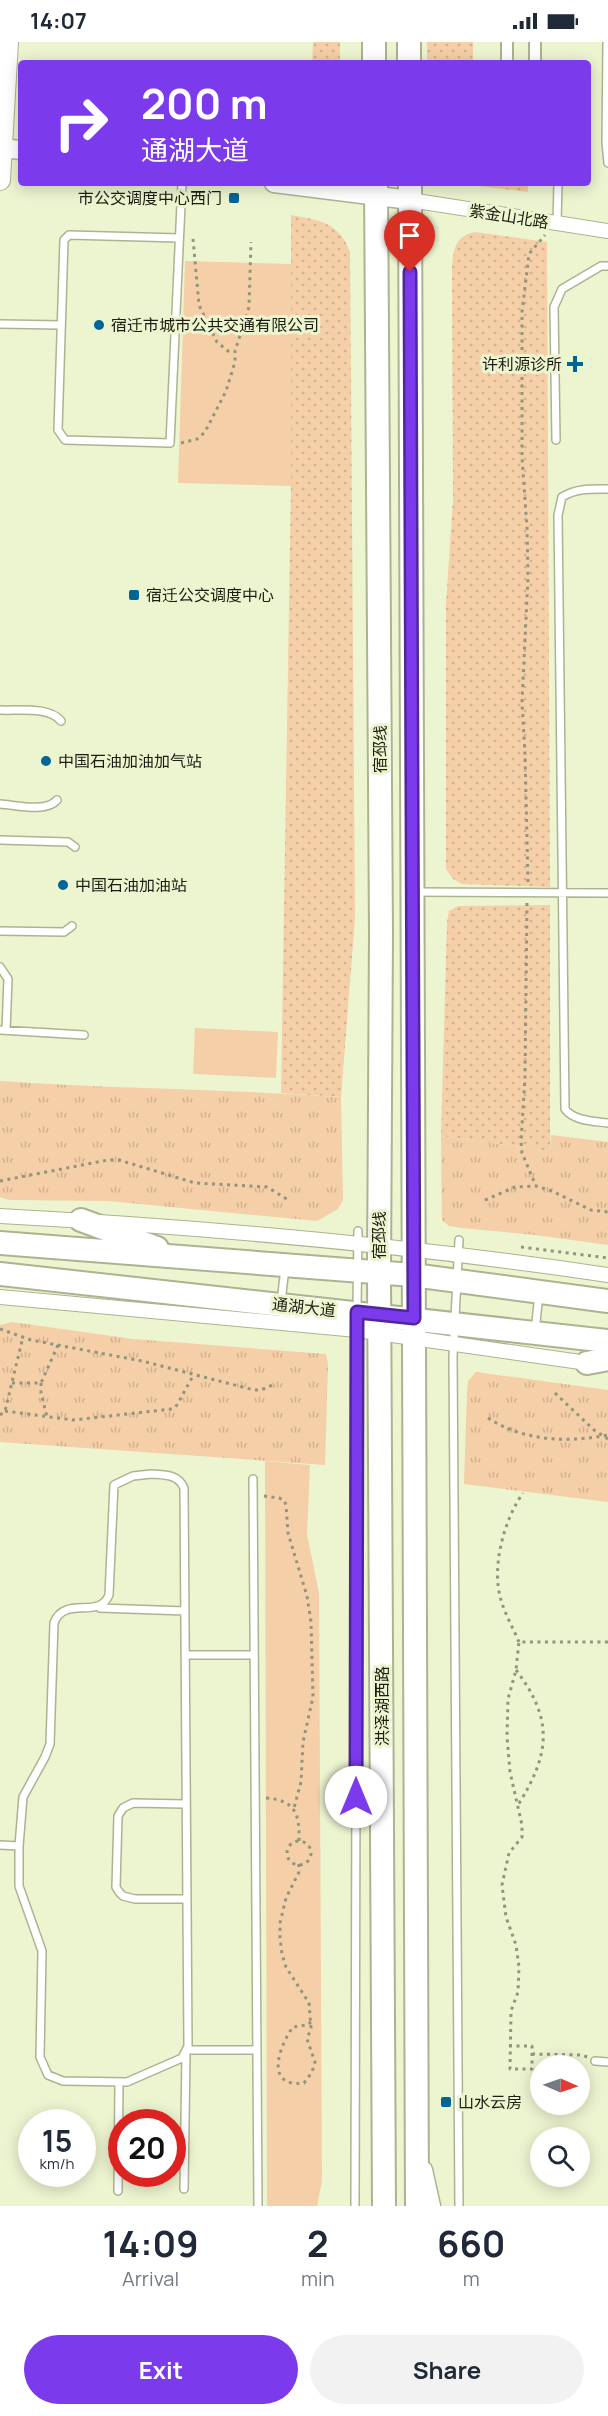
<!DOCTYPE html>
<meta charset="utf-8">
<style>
body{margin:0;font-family:Manrope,"Noto Sans SC",sans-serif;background:#f2f2f3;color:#1f2937;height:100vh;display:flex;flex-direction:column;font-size:22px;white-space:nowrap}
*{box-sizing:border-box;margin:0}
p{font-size:20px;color:#747a83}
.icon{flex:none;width:33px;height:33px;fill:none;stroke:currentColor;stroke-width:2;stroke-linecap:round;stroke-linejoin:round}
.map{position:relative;height:2164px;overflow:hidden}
.side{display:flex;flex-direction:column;background:#fff;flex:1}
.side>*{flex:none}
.guide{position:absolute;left:18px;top:18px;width:573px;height:126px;border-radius:6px;box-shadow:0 3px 15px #0003;background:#7c3aed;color:#fff;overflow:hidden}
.needle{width:39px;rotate:92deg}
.fabs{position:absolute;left:530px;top:2013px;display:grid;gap:12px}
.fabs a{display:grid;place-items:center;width:60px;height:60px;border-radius:50%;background:#fff;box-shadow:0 3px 15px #0003;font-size:30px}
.speed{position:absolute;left:18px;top:2067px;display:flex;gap:12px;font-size:30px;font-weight:700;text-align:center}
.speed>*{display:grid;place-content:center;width:78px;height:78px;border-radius:50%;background:#fff;box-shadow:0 3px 15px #0003;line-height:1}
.speed small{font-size:15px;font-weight:400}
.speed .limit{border:9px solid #d22;background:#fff;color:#111}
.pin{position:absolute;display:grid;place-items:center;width:51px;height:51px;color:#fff;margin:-62px -26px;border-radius:50% 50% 50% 0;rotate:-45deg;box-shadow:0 0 6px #0007}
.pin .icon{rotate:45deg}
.me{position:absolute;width:66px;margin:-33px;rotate:0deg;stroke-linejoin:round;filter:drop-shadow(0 0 4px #0008)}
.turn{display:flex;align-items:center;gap:21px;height:126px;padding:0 24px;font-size:27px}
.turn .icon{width:78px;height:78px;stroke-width:2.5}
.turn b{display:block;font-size:42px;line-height:51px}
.eta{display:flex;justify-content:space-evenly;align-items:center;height:102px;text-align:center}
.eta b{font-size:36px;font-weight:700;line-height:42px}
.button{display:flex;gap:12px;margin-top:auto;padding:12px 24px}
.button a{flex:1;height:69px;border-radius:36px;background:#7c3aed;color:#fff;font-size:24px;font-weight:700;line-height:69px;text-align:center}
.button a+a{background:#f2f2f3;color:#1f2937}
.status{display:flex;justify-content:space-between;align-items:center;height:42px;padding:0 30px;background:#fff;direction:ltr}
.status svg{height:16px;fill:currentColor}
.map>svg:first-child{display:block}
.grass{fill:url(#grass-dots)}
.park{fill:url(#park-tufts)}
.garden{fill:#f5cfa7}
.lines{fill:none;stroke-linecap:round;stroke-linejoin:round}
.service-casing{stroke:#acb391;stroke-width:10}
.pedestrian-casing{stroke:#acb391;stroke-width:14}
.minor-casing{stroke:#acb391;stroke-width:16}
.tertiary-casing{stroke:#acb391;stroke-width:21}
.secondary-casing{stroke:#acb391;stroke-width:22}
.primary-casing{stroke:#acb391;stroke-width:26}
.path{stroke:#90957b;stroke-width:3;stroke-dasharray:3 4.5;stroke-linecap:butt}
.service{stroke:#fff;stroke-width:7}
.pedestrian{stroke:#fff;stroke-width:10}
.minor{stroke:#fff;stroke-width:14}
.tertiary{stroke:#fff;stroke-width:18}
.secondary{stroke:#fff;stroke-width:20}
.primary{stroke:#fff;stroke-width:22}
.route-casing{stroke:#51269a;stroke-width:15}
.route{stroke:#7c3aed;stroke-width:10}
.poi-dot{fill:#016695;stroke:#edf4d0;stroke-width:2}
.labels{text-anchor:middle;stroke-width:6;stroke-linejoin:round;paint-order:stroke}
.poi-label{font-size:16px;fill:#1c1e11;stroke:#edf4d0;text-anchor:start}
.street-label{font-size:16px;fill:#1c1e11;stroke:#edf4d0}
</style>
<div class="status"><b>14:07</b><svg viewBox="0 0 49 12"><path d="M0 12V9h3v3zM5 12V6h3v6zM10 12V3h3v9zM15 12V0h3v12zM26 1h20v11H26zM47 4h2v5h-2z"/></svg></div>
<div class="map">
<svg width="608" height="2164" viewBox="0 0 608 2164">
<defs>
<pattern id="grass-dots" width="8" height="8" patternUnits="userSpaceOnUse" patternTransform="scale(1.5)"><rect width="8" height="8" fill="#f5cfa7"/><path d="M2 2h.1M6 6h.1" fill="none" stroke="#d1b18f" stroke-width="1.8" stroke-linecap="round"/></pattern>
<pattern id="park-tufts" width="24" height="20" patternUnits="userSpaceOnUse" patternTransform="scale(1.5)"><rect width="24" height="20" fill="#f5cfa7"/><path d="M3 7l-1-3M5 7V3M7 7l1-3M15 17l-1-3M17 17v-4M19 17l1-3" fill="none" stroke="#d1b18f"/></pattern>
</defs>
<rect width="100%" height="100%" fill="#edf4d0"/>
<!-- grass -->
<path class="grass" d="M313,0H340V21H312Z
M427,0H473V21H427Z
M455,141H528V150Z
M291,173C319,178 339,180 350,210L355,876L341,1055L281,1051L291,444Z
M475,190L547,200L550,845L462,842L453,837L446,827V563L453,458L452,224C454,205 456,194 475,190Z
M550,863V1109L441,1094L447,880L449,869L458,864Z"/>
<!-- park -->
<path class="park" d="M0,1039C114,1047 228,1047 341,1055L343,1158L338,1167L317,1179L108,1159L9,1158L0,1155Z
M551,1093L608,1100V1203L535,1193L462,1186L449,1184L442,1178L441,1094L550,1109Z
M12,1280L133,1297L326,1312L328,1323L325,1423L0,1400V1283Z
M476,1330L608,1348V1460L464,1442L467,1350L468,1339Z"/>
<!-- garden -->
<path class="garden" d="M185,219L291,222V444L178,441Z
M195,986L278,990L276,1036L193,1032Z
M265,1419L310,1423L307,1492L319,1551L322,2139L317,2164H267Z"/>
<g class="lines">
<defs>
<path id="service" d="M607,0L606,101L608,121
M557,181L558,141
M179,196L69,193L64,198L58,388L65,398L170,401L182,141
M0,282L61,283
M556,398L554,265L562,247L601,224H608
M608,447C591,447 577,446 562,455L558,473L565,1067C574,1079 593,1079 608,1081
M0,668C18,669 49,664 61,679
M0,762C16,763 46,771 57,758
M0,798L68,800L75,805
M416,850L608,851
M0,889L64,890L72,884
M0,925L8,937L6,988
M0,988L84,993
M281,1260L285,1226
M357,1267L358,1189
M535,1289L539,1252
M151,1432C165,1433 178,1432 184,1446L188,2004L182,2016L127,2040L63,2039L48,2033L40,2015L42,1909L19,1844V1804L23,1755L45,1715L50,1702L54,1581C64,1553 99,1578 109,1553L114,1443L133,1434Z
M253,1437L258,2164
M100,1566L185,1569
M185,1613H254
M184,1762L133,1761L123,1766L118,1774L116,1845L119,1850L123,1854L135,1857H186
M0,1803L19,1804
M187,2008H257
M595,2019L608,2020
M184,2147L186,2011
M118,2149L119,2040
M355,2164L357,1287
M459,2164L453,1315L459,1198"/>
<path id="pedestrian" d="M507,0V21
M535,0V21"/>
<path id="minor" d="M410,158L608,189
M0,1174C203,1185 406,1203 608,1233
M0,1255L357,1288L594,1322"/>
<path id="tertiary" d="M0,106L21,108
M274,141L410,158
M423,2128L431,2164"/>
<path id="secondary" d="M0,138L8,0"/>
<path id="primary" d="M374,0V21
M409,0V21
M376,141L381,891L379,1230L384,2164
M410,141L417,2164
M81,1178L157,1206
M0,1201L413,1233L608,1259
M0,1232L608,1299
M587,1321L608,1317"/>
</defs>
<!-- service casing -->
<use href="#service" class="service-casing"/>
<!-- pedestrian casing -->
<use href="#pedestrian" class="pedestrian-casing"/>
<!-- minor casing -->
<use href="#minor" class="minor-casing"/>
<!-- tertiary casing -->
<use href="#tertiary" class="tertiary-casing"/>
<!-- secondary casing -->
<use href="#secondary" class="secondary-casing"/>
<!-- primary casing -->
<use href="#primary" class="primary-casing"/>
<!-- path -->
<path class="path" d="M193,197L199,263L217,300L228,309H235
M181,401L197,397L205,390L226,349L235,320V309L249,265L251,200
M528,840L525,713L522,660L528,535L527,485L522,416V270L529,212L545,193
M527,861L525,1035L521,1100L522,1111L536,1144
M0,1139L108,1118H119L195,1141L267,1145L290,1159
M485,1158L515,1145L536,1144L552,1149L591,1168L608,1170
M521,1205L608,1216
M0,1287L31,1298L142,1319L254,1348H261L275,1342
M12,1341H41L58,1303
M41,1341V1351L47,1375
M555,1351L594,1388L608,1397
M5,1369L73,1378L172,1367L177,1363L194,1332
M0,1373L5,1369L23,1295
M488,1376C524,1399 566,1401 608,1393
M264,1454L279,1456L284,1458L286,1463L288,1491L307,1554L311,1580L313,1655L303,1700L301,1740L294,1766
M519,1600C513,1586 505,1572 501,1558C491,1525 504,1478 523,1451
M516,1628C554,1678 550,1712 518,1763
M266,1756C295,1758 300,1772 299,1799
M287 1811a12 12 0 1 1 24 0a12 12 0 1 1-24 0Z
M299,1822V1830L286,1856L280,1881V1896L282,1912L286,1925L309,1961L311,1986L307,1997L315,2020L312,2030L304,2041C263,2046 280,2003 293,1985L307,1983L311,1980
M509,2004H532V2027H510L511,1969L518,1950L519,1925L516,1903L506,1875L502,1843L509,1811L522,1795V1783L510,1730L507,1695L508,1657L516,1628L519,1600H608
M532,2012L582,2013L587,2015"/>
<!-- service -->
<use href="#service" class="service"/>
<!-- pedestrian -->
<use href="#pedestrian" class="pedestrian"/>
<!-- minor -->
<use href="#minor" class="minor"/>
<!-- tertiary -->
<use href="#tertiary" class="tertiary"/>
<!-- secondary -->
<use href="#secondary" class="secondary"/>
<!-- primary -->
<use href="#primary" class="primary"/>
</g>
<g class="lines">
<defs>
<path id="route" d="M356,1755L357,1270L414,1276L410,230"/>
</defs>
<!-- route casing -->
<use href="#route" class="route-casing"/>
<!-- route -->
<use href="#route" class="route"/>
</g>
<!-- markers -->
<g class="poi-dot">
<rect x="228" y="150" width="12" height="12" rx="3"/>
<circle cx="99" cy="283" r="6"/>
<path d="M572 313h6v6h6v6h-6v6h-6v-6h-6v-6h6z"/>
<rect x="128" y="547" width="12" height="12" rx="3"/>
<circle cx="46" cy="719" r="6"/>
<circle cx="63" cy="843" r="6"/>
<rect x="440" y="2054" width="12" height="12" rx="3"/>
</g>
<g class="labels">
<!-- poi labels -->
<g class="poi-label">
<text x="222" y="162" text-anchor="end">市公交调度中心西门</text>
<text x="111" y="289">宿迁市城市公共交通有限公司</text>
<text x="562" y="328" text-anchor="end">许利源诊所</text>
<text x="146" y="559">宿迁公交调度中心</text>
<text x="58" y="725">中国石油加油加气站</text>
<text x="75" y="849">中国石油加油站</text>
<text x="458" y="2066">山水云房</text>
</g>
<!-- street labels -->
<g class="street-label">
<text transform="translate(509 174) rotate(9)" y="6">紫金山北路</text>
<text transform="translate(380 707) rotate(-90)" y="6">宿邳线</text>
<text transform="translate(379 1193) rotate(-90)" y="6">宿邳线</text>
<text transform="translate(304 1265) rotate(6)" y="6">通湖大道</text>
<text transform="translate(382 1664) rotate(-90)" y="6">洪泽湖西路</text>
</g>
</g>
</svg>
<div class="fabs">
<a><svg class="needle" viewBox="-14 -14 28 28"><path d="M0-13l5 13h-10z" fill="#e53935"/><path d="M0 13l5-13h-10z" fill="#747a83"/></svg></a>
<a><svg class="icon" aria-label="search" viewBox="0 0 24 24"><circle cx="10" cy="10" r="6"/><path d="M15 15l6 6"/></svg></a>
</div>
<div class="speed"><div>15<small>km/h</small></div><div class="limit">20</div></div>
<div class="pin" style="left:410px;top:230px;background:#d93025"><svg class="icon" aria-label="arrive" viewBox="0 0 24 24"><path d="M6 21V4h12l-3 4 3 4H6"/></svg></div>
<svg class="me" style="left:356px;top:1755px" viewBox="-20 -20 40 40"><circle r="19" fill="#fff"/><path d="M0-13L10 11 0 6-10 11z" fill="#7c3aed"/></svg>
<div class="guide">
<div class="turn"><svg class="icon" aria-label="right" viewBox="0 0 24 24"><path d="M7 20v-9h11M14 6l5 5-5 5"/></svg><div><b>200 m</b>通湖大道</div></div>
</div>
</div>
<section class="side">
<div class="eta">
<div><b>14:09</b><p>Arrival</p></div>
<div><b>2</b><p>min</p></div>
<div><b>660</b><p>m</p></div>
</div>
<div class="button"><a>Exit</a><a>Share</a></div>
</section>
